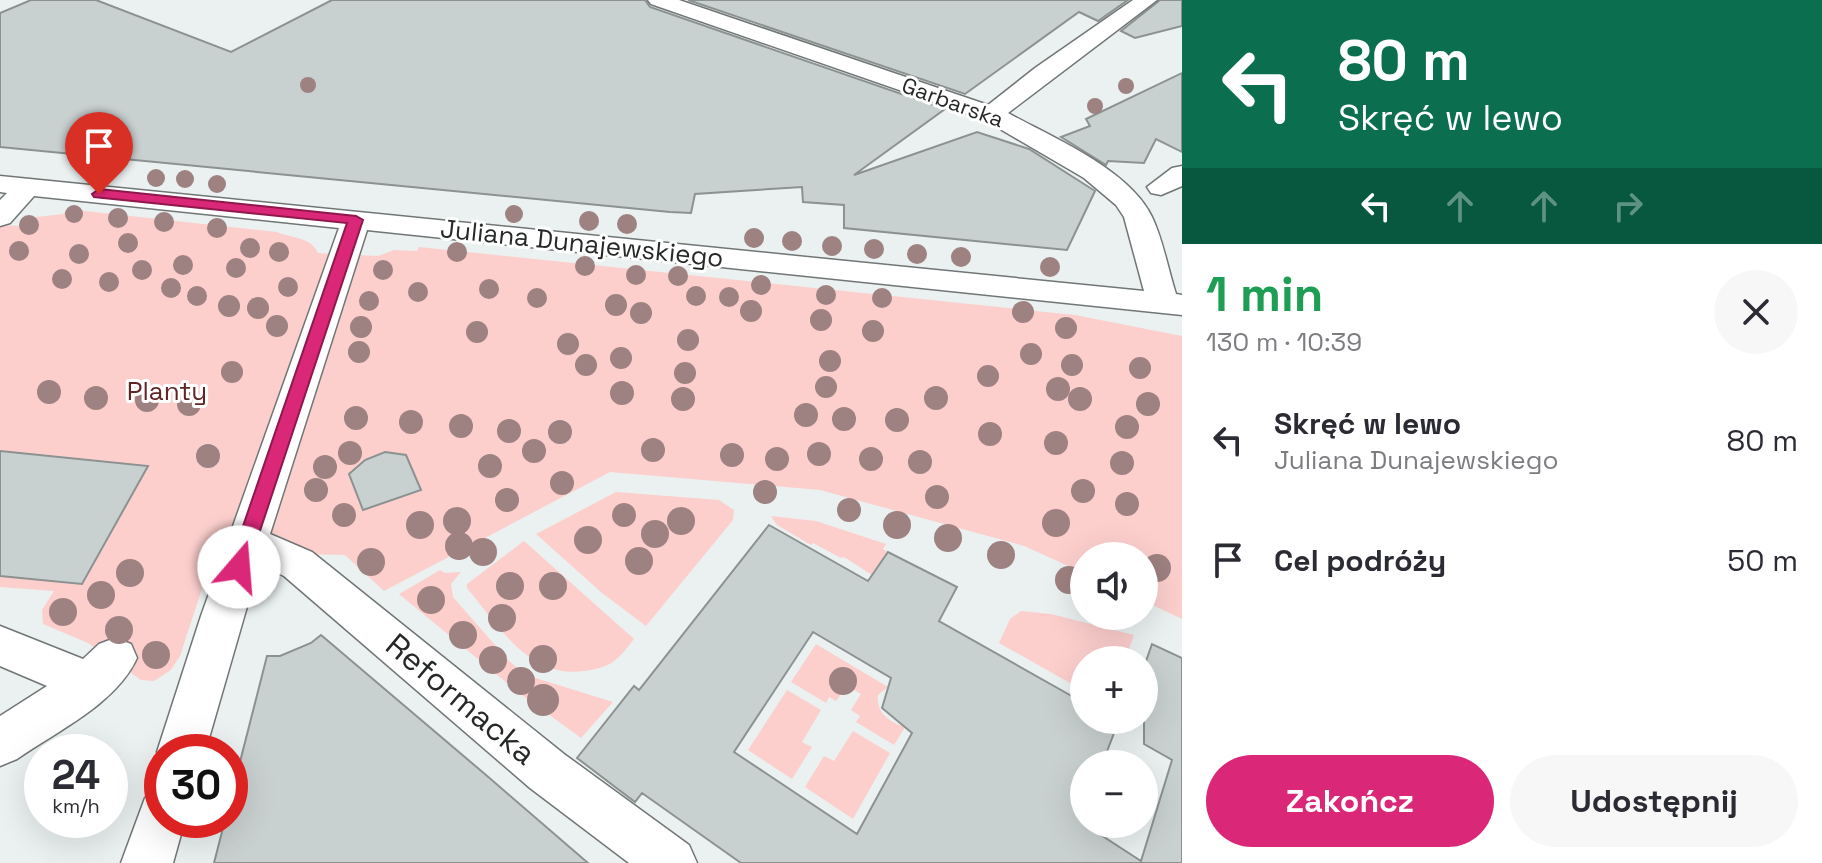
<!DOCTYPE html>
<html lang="pl">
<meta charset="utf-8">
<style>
body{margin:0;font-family:"Space Grotesk",sans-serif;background:#f7f7f7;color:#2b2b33;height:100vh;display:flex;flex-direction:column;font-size:30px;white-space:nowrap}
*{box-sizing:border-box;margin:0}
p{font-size:26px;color:#7c7c81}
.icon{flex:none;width:44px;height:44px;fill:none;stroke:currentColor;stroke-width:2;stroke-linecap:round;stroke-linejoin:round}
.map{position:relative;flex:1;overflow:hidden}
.panel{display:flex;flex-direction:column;background:#fff;width:640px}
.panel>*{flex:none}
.guide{background:#0b6e4f;color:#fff;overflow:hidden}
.tools{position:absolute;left:1070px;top:542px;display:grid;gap:16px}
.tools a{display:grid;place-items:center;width:88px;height:88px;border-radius:50%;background:#fff;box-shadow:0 8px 32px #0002;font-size:40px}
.speed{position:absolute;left:24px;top:734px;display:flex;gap:16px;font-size:40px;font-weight:700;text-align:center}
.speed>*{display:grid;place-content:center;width:104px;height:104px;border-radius:50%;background:#fff;box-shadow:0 8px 32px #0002;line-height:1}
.speed small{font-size:20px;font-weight:400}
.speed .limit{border:12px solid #d22;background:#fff;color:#111}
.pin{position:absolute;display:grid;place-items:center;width:68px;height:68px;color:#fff;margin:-82px -34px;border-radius:50% 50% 50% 0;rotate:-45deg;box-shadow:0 0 8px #0007}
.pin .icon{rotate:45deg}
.me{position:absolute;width:88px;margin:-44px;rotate:18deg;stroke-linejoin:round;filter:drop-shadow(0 0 6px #0008)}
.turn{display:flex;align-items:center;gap:28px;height:168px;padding:0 24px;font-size:36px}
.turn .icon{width:104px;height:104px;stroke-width:2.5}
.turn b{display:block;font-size:56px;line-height:68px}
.lanes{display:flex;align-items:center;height:76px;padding:0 24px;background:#0003;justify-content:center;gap:40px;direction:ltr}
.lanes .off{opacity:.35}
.round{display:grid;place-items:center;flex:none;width:84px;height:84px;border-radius:42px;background:#f7f7f7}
.headline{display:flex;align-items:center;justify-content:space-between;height:136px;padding:0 24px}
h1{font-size:48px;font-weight:700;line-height:60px;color:#1e9e55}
.action{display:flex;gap:16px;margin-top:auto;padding:16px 24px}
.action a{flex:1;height:92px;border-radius:48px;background:#db2777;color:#fff;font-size:32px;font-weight:700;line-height:92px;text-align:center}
.action a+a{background:#f7f7f7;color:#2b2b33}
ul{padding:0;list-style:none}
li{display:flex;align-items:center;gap:24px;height:120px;padding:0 24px}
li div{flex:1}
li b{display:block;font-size:30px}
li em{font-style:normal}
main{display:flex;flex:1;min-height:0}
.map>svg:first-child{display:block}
.green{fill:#fccfcd}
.building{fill:#c9d1d0;stroke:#8b9291;stroke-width:2;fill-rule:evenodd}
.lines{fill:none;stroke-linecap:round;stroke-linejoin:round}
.street-casing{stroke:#707675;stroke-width:3}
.street{fill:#fff;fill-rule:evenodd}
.tree{fill:#9e8181}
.route{fill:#db2777;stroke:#8e194d;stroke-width:2}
.labels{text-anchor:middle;stroke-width:6;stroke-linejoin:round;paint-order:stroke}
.far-street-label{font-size:22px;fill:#252827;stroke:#fff}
.street-label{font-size:26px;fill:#252827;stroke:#fff}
.park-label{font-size:26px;fill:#5f2626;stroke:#fff}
.near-street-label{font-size:32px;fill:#252827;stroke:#fff}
</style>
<main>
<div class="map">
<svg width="1182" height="863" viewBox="0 0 1182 863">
<rect width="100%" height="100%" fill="#eaf1f0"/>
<!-- green -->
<path class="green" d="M67,209L277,232C293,239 310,236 318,253L378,256L394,250L417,251L419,247L1075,315L1182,336V619L1144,601V556H1084V573L1024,546L820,490L610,472L384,591L345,555L214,552L180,656L171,670L154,681L141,680L88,643L43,624L42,610L54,591L0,587V225L19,226L36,217L63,214Z
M616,492L719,500L734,510L733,520L646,626L602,593L536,534Z
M771,516L816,521L886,544L883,549L888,552L872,575L844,557L841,558L813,543L811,545L777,525Z
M524,541L634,639C617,661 612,667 584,671C529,679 498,625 467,588V584Z
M440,570L445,573L461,572L451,584L453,597L508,660L526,675L613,702L581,738L518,692L399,594Z
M1021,611L1051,614L1134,635L1125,660H1084V691L999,643L1010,619Z
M816,644L888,687L878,695C876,713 889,722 905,727L894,745L856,722L860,716L851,710L861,694L847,686L836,701L829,697L826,703L791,682Z
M787,690L821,710L802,742L812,747L792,779L748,750Z
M853,731L890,753L853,819L805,787L824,756L834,761Z"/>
<!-- building -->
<path class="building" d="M31,0H96L231,52L332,0H645L650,7L945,109L854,175L977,132L1029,149L1095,191L1067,250L844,228V205L803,202L802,187L695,194L691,213L670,212L0,147V13Z
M688,0H1128L1098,21L1079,12L965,94Z
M1160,0H1182V26L1135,38L1121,31Z
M1182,73V152L1156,139L1144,163L1108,161L1106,165L1061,137L1090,126L1086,119Z
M0,451L148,466L82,584L0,576Z
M385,452L406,455L421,490L363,510L349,474L365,460Z
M769,525L868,581L888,552L957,587L939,621L1084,703V720L1118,723L1102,764H1084V824L1141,861L1172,760L1144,744V667L1152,644L1182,658V863H741L642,793L635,802L577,758L634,686L639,690ZM813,632L891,678L882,708L912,733L857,834L734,752Z
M321,635L486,775L588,863H214L225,820H230V801L267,656H280L311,643Z"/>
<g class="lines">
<defs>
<path id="street" d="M648,0H679L988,105L1035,68L1133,0H1157L1008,113C1053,138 1129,169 1152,217C1163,240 1168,269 1176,294L1182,295V315L367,230L270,534L312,552L564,754L689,845L697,863H629L530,788L284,576L259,565L205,752H162V763L157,752L201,616L339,228L34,196L10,223L0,226V200L7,193L0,192V176L1144,291L1124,217L1116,205L1084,178L983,119L651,4Z
M1182,166V186L1161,195L1151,193L1147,187L1172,168Z
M0,626L83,659L99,644L115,638L131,644L137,658C116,704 57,731 17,759L0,766V716L47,686L0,666Z
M162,790V820H185L173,863H121L145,798Z"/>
</defs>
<!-- street casing -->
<use href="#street" class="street-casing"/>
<!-- street -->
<use href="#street" class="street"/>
</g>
<!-- trees -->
<g class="tree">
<circle cx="308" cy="85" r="8"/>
<circle cx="1126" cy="86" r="8"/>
<circle cx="1095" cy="106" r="8"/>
<circle cx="156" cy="178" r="9"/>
<circle cx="185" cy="179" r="9"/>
<circle cx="217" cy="184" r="9"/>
<circle cx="74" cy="214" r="9"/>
<circle cx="514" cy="214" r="9"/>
<circle cx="118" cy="218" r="10"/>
<circle cx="589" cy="221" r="10"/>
<circle cx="164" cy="222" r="10"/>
<circle cx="627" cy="224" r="10"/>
<circle cx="29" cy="225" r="10"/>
<circle cx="217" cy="228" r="10"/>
<circle cx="754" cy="238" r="10"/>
<circle cx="792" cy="241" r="10"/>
<circle cx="128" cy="243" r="10"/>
<circle cx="832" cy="246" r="10"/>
<circle cx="250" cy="248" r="10"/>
<circle cx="874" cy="249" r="10"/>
<circle cx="19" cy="251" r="10"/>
<circle cx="279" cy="252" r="10"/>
<circle cx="457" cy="252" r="10"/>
<circle cx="79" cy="254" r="10"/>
<circle cx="917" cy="254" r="10"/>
<circle cx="961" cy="257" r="10"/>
<circle cx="183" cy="265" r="10"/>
<circle cx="585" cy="266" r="10"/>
<circle cx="1050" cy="267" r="10"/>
<circle cx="236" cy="268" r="10"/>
<circle cx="142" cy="270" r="10"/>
<circle cx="383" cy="270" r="10"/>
<circle cx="636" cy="275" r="10"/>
<circle cx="678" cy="276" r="10"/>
<circle cx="62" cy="279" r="10"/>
<circle cx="109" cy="282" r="10"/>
<circle cx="761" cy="285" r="10"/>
<circle cx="288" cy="287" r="10"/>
<circle cx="171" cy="288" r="10"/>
<circle cx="489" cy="289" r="10"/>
<circle cx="418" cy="292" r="10"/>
<circle cx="826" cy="295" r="10"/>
<circle cx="197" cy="296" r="10"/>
<circle cx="696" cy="296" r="10"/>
<circle cx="729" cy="297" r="10"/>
<circle cx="537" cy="298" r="10"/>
<circle cx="882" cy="298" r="10"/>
<circle cx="369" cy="301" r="10"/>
<circle cx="616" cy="305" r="11"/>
<circle cx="229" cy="306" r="11"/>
<circle cx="258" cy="308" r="11"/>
<circle cx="751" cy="311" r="11"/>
<circle cx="1023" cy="312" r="11"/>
<circle cx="641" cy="313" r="11"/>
<circle cx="821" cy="320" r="11"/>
<circle cx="277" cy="326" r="11"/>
<circle cx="361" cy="327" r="11"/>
<circle cx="1066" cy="328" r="11"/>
<circle cx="873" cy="331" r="11"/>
<circle cx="477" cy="332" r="11"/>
<circle cx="688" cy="340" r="11"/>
<circle cx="568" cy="344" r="11"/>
<circle cx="359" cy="352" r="11"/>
<circle cx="1031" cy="354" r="11"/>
<circle cx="621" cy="358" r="11"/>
<circle cx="830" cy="361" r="11"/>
<circle cx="586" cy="365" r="11"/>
<circle cx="1072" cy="365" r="11"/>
<circle cx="1140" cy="368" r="11"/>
<circle cx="232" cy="372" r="11"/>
<circle cx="685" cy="373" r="11"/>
<circle cx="988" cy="376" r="11"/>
<circle cx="826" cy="387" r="11"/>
<circle cx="1058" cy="389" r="12"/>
<circle cx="49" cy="392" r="12"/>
<circle cx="622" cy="393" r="12"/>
<circle cx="96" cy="398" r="12"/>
<circle cx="936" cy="398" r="12"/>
<circle cx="683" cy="399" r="12"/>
<circle cx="1080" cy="399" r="12"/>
<circle cx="147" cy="400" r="12"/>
<circle cx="189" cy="404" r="12"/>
<circle cx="1148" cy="404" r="12"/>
<circle cx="806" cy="415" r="12"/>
<circle cx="356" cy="418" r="12"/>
<circle cx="844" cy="419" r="12"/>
<circle cx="897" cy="420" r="12"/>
<circle cx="411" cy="422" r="12"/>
<circle cx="461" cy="426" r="12"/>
<circle cx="1127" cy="427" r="12"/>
<circle cx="509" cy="431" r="12"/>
<circle cx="560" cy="432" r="12"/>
<circle cx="990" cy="434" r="12"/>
<circle cx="1056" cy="443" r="12"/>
<circle cx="653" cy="450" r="12"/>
<circle cx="534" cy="451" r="12"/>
<circle cx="350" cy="453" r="12"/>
<circle cx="819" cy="454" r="12"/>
<circle cx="732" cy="455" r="12"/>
<circle cx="208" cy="456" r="12"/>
<circle cx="777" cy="459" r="12"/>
<circle cx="871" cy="459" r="12"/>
<circle cx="920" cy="462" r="12"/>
<circle cx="1122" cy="463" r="12"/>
<circle cx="490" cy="466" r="12"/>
<circle cx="325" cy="467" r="12"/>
<circle cx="562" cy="483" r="12"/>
<circle cx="316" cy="490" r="12"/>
<circle cx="1083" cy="491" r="12"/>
<circle cx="765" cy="492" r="12"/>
<circle cx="937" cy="497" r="12"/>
<circle cx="507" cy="500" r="12"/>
<circle cx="1127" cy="504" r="12"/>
<circle cx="849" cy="510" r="12"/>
<circle cx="344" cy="515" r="12"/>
<circle cx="624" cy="515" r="12"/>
<circle cx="457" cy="521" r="14"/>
<circle cx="681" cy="521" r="14"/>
<circle cx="1056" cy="523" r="14"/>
<circle cx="420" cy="525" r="14"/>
<circle cx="897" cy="525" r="14"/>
<circle cx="655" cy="534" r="14"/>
<circle cx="948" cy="538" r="14"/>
<circle cx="588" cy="540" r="14"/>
<circle cx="459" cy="546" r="14"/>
<circle cx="483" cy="552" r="14"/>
<circle cx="1001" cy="555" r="14"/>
<circle cx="639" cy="561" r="14"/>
<circle cx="371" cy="562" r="14"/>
<circle cx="1157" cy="568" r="14"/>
<circle cx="130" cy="573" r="14"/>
<circle cx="1069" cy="580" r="14"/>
<circle cx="510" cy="586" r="14"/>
<circle cx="553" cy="586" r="14"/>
<circle cx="101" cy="595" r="14"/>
<circle cx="431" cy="600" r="14"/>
<circle cx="63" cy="612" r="14"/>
<circle cx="502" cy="618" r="14"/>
<circle cx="119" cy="630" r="14"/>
<circle cx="463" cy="635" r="14"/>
<circle cx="156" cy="655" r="14"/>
<circle cx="543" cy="659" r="14"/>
<circle cx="493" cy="660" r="14"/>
<circle cx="521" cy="681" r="14"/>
<circle cx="843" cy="681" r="14"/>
<circle cx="543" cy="700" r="16"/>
</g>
<!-- route -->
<path class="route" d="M99,189L356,216L363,220L246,573L239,575L232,573L229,567L347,223L94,197L92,194Z"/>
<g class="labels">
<!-- far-street labels -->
<g class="far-street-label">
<text transform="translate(953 102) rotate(20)" y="8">Garbarska</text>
</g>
<!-- street labels -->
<g class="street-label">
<text transform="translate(582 243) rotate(6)" y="9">Juliana Dunajewskiego</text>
</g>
<!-- park labels -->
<g class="park-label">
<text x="167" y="400">Planty</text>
</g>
<!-- near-street labels -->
<g class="near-street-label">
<text transform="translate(461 699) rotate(40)" y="11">Reformacka</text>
</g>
</g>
</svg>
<div class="tools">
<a><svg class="icon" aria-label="sound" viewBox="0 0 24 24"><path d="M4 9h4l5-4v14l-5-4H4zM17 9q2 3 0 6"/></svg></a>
<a>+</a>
<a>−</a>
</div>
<div class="speed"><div>24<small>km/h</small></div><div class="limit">30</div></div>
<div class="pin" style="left:99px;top:194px;background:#d93025"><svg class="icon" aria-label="arrive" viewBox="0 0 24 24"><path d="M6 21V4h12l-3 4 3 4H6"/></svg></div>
<svg class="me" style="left:239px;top:567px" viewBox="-20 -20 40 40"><circle r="19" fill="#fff"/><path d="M0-13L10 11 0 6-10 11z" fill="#db2777"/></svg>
</div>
<section class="panel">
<div class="guide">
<div class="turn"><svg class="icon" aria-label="left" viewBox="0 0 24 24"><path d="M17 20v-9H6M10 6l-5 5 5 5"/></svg><div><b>80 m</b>Skręć w lewo</div></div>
<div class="lanes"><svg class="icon" aria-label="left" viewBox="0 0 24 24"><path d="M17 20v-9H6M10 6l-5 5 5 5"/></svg><svg class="icon off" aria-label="ahead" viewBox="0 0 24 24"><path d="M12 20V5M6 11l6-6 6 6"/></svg><svg class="icon off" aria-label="ahead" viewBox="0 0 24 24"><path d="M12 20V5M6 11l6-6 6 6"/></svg><svg class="icon off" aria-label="right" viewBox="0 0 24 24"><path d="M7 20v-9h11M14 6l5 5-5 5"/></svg></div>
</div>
<div class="headline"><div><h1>1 min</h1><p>130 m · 10:39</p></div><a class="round"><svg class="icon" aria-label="close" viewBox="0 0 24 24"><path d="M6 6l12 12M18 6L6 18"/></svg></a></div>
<ul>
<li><svg class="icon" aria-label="left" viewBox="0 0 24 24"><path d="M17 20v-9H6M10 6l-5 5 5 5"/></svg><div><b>Skręć w lewo</b><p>Juliana Dunajewskiego</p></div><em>80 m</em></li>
<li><svg class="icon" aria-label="arrive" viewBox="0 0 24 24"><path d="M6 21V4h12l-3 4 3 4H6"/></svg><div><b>Cel podróży</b></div><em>50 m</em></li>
</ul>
<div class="action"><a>Zakończ</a><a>Udostępnij</a></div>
</section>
</main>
